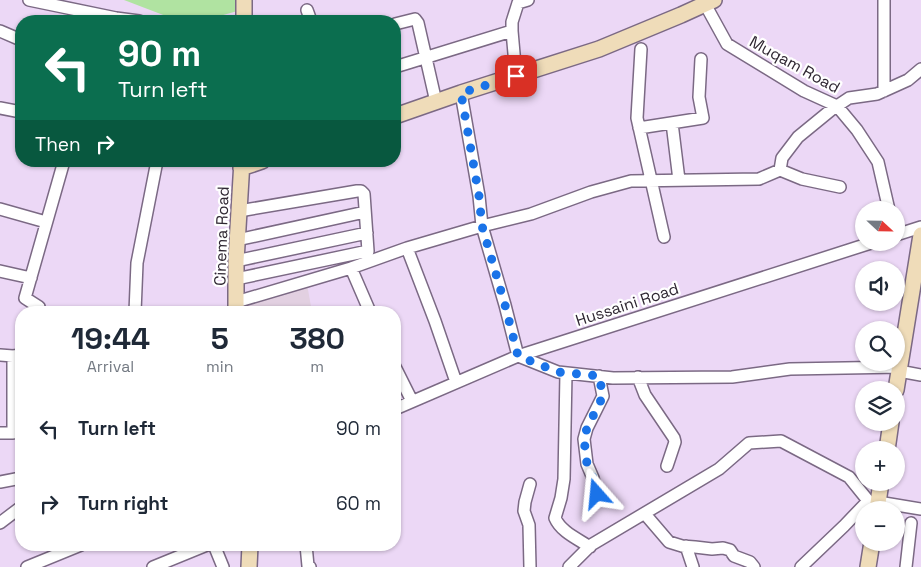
<!DOCTYPE html>
<meta charset="utf-8">
<style>
body{margin:0;font-family:"Space Grotesk",sans-serif;background:#f6f6f7;color:#1f2937;height:100vh;display:flex;flex-direction:column;font-size:19px;white-space:nowrap}
*{box-sizing:border-box;margin:0}
p{font-size:16px;color:#747a83}
.icon{flex:none;width:28px;height:28px;fill:none;stroke:currentColor;stroke-width:2;stroke-linecap:round;stroke-linejoin:round}
.map{position:relative;flex:1;overflow:hidden}
.details{position:absolute;left:15px;top:306px;width:386px;height:245px;display:flex;flex-direction:column;background:#fff;border-radius:20px;box-shadow:0 1px 4px #0004}
.details>*{flex:none}
.banner{position:absolute;left:15px;top:15px;width:386px;height:152px;border-radius:20px;box-shadow:0 1px 4px #0004;background:#0b6e4f;color:#fff;overflow:hidden}
.needle{width:32px;rotate:112deg}
.controls{position:absolute;left:855px;top:201px;display:grid;gap:10px}
.controls a{display:grid;place-items:center;width:50px;height:50px;border-radius:50%;background:#fff;box-shadow:0 1px 4px #0004;font-size:25px}
.pin{position:absolute;display:grid;place-items:center;width:42px;height:42px;color:#fff;margin:-21px;border-radius:10px;box-shadow:0 2px 8px #0006}
.me{position:absolute;width:55px;margin:-28px;rotate:342deg;stroke-linejoin:round;filter:drop-shadow(0 0 4px #0008)}
.turn{display:flex;align-items:center;gap:18px;height:105px;padding:0 20px;font-size:22px}
.turn .icon{width:65px;height:65px;stroke-width:2.5}
.turn b{display:block;font-size:35px;line-height:42px}
.then{display:flex;align-items:center;height:48px;padding:0 20px;background:#0003;gap:10px;font-size:19px}
.eta{display:flex;justify-content:space-evenly;align-items:center;height:85px;text-align:center}
.eta b{font-size:30px;font-weight:800;line-height:35px}
ul{padding:0;list-style:none}
li{display:flex;align-items:center;gap:15px;height:75px;padding:0 20px}
li div{flex:1}
li b{display:block;font-size:19px}
li em{font-style:normal}
.map>svg:first-child{display:block}
.commercial{fill:#e2d0e1}
.green{fill:#b0e3a1}
.lines{fill:none;stroke-linecap:round;stroke-linejoin:round}
.street-casing{stroke:#7b6984;stroke-width:14}
.secondary-casing{stroke:#7b6984;stroke-width:18}
.street{stroke:#fff;stroke-width:11}
.secondary{stroke:#efdcb9;stroke-width:15}
.route{stroke:#1a73e8;stroke-width:9;stroke-dasharray:0 16.2}
.labels{text-anchor:middle;stroke-width:4.5;stroke-linejoin:round;paint-order:stroke}
.street-label{font-size:16px;fill:#2f2732;stroke:#fff}
</style>
<div class="map">
<svg width="921" height="567" viewBox="0 0 921 567">
<rect width="100%" height="100%" fill="#ecd8f6"/>
<!-- commercial -->
<path class="commercial" d="M307,284L312,312H240L241,299Z"/>
<!-- green -->
<path class="green" d="M124,0H241V10L202,21H179Z"/>
<g class="lines">
<defs>
<path id="street" d="M29,0L116,18L139,21
M705,4L727,44L804,91L837,106L857,130L878,162L889,210
M307,10L311,21
M395,24L415,19L418,23L436,102
M0,31L21,40
M641,49L637,118L664,237
M395,67L512,31
M516,76L512,31V22L518,3L528,0
M884,91V0
M461,93L479,196L482,226L505,305L518,356L558,372L613,378L732,377L790,369L900,367
M0,108L21,112
M672,123L679,180
M639,128L703,118L699,97L701,59
M780,170L782,158L798,137L831,110L849,98L877,94L908,80L921,69
M0,209L46,222
M896,235L921,227
M237,240L365,212
M407,248L435,321L456,382
M236,261L367,233
M351,268L370,312
M0,271L31,278
M236,279L368,251L364,194L361,191H357L239,211
M236,302L351,268L407,248L482,226L531,214L591,192L631,181L759,179L780,170L802,179L840,187
M38,312L39,307L25,298L64,161
M135,312L137,263L157,161
M0,355L13,356L21,355
M395,367L412,401
M899,371L921,375
M566,373L564,479L561,498L555,518C561,532 578,539 590,547
M638,377L645,395L674,438L675,442L667,466
M395,409L518,356L874,242
M0,433H13V356
M0,482L21,478
M597,494L593,478L587,464L584,439L587,428L603,396L599,376
M645,514L669,542L682,546L695,547L712,549L723,548L730,550L734,556L750,562L754,567
M0,523L21,507
M214,545L223,567
M306,545L308,566L310,567
M686,546L693,567
M27,567L81,545
M153,567L207,545
M530,567L529,525L524,511L525,502L530,484
M569,567L591,545L719,469L749,443L781,441L849,477L870,503L878,502L921,509
M801,567L844,526L868,501
M906,567L911,523"/>
<path id="secondary" d="M244,21V0
M395,116L461,93L599,49L681,15L714,0
M241,168L262,161
M236,312V261L242,161
M896,390L921,235
M887,450L891,422
M877,510L881,482
M249,567L250,545
M868,567L872,542"/>
</defs>
<!-- street casing -->
<use href="#street" class="street-casing"/>
<!-- secondary casing -->
<use href="#secondary" class="secondary-casing"/>
<!-- street -->
<use href="#street" class="street"/>
<!-- secondary -->
<use href="#secondary" class="secondary"/>
</g>
<g class="lines">
<!-- route -->
<path class="route" d="M516,76L461,93L479,196L482,226L505,305L518,356L558,372L599,376L603,396L587,428L584,439L587,464L593,478L597,494"/>
</g>
<g class="labels">
<!-- street labels -->
<g class="street-label">
<text transform="translate(795 64) rotate(29)" y="6">Muqam Road</text>
<text transform="translate(221 236) rotate(-88)" y="6">Cinema Road</text>
<text transform="translate(627 304) rotate(-18)" y="6">Hussaini Road</text>
</g>
</g>
</svg>
<div class="controls">
<a><svg class="needle" viewBox="-14 -14 28 28"><path d="M0-13l5 13h-10z" fill="#e53935"/><path d="M0 13l5-13h-10z" fill="#747a83"/></svg></a>
<a><svg class="icon" aria-label="sound" viewBox="0 0 24 24"><path d="M4 9h4l5-4v14l-5-4H4zM17 9q2 3 0 6"/></svg></a>
<a><svg class="icon" aria-label="search" viewBox="0 0 24 24"><circle cx="10" cy="10" r="6"/><path d="M15 15l6 6"/></svg></a>
<a><svg class="icon" aria-label="layers" viewBox="0 0 24 24"><path d="M12 4l9 5-9 5-9-5zM3 14l9 5 9-5"/></svg></a>
<a>+</a>
<a>−</a>
</div>
<div class="pin" style="left:516px;top:76px;background:#d93025"><svg class="icon" aria-label="arrive" viewBox="0 0 24 24"><path d="M6 21V4h12l-3 4 3 4H6"/></svg></div>
<svg class="me" style="left:597px;top:494px" viewBox="-20 -20 40 40"><path d="M0-17L14 15 0 8-14 15z" fill="#1a73e8" stroke="#fff" stroke-width="4"/></svg>
<div class="banner">
<div class="turn"><svg class="icon" aria-label="left" viewBox="0 0 24 24"><path d="M17 20v-9H6M10 6l-5 5 5 5"/></svg><div><b>90 m</b>Turn left</div></div>
<div class="then">Then<svg class="icon" aria-label="right" viewBox="0 0 24 24"><path d="M7 20v-9h11M14 6l5 5-5 5"/></svg></div>
</div>
<section class="details">
<div class="eta">
<div><b>19:44</b><p>Arrival</p></div>
<div><b>5</b><p>min</p></div>
<div><b>380</b><p>m</p></div>
</div>
<ul>
<li><svg class="icon" aria-label="left" viewBox="0 0 24 24"><path d="M17 20v-9H6M10 6l-5 5 5 5"/></svg><div><b>Turn left</b></div><em>90 m</em></li>
<li><svg class="icon" aria-label="right" viewBox="0 0 24 24"><path d="M7 20v-9h11M14 6l5 5-5 5"/></svg><div><b>Turn right</b></div><em>60 m</em></li>
</ul>
</section>
</div>
